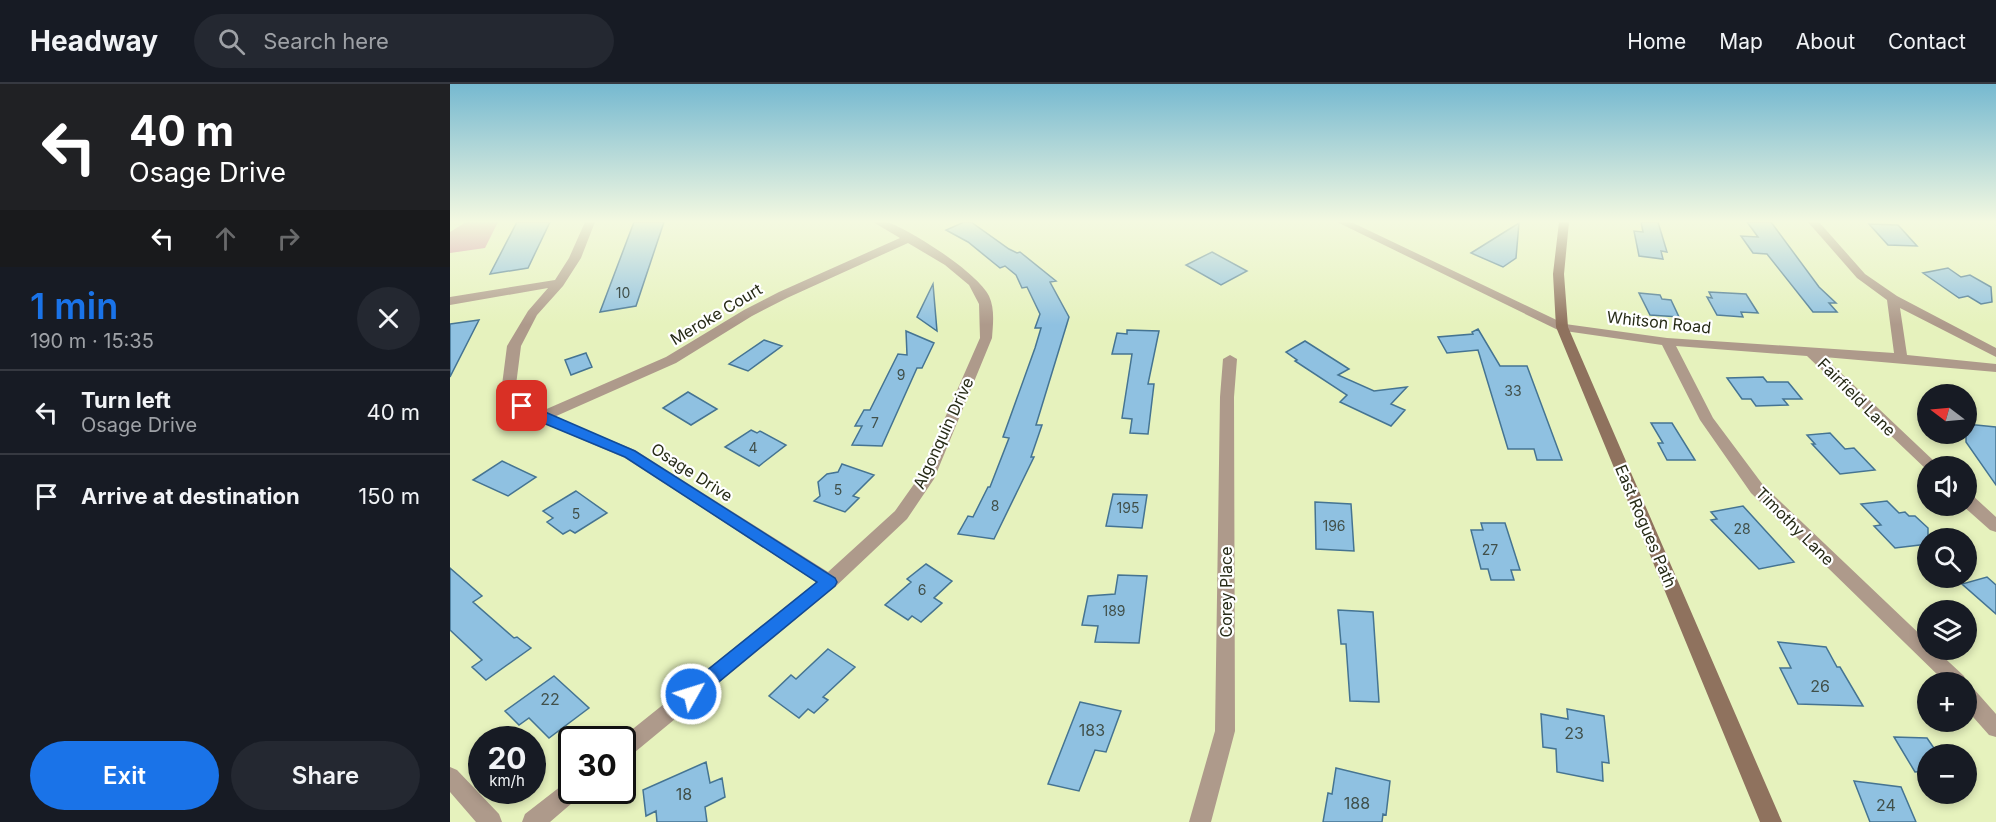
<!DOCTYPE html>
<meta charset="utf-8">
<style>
body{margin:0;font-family:Inter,sans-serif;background:#242831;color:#f1f3f6;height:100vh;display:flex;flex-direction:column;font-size:22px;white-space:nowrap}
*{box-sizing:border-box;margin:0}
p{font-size:20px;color:#9ea1a6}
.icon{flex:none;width:33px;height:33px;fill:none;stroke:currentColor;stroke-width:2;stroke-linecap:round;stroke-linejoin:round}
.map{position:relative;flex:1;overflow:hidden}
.drawer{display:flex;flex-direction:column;background:#171b24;width:450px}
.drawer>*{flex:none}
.top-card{background:#202124;color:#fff;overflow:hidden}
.needle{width:39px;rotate:286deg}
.buttons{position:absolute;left:1467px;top:300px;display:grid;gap:12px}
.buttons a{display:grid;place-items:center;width:60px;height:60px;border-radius:50%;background:#171b24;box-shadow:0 3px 9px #0003;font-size:30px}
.speed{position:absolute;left:18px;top:642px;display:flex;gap:12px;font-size:30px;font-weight:700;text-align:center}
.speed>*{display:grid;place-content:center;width:78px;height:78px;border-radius:50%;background:#171b24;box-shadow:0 3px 9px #0003;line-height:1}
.speed small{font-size:15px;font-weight:400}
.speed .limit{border:3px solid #111;border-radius:9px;background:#fff;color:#111}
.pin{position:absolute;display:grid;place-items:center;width:51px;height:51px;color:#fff;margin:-26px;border-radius:12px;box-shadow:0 3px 9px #0006}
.me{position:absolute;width:66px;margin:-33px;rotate:51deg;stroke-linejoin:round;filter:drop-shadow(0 0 4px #0008)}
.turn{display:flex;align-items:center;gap:21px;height:126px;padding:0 30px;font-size:27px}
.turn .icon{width:78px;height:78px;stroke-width:2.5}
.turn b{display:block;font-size:42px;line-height:51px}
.lanes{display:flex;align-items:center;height:57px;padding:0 30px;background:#0003;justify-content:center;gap:30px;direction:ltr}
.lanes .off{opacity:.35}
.round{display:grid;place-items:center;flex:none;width:63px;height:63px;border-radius:32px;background:#242831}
.headline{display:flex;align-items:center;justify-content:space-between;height:102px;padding:0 30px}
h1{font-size:36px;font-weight:600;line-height:45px;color:#1a73e8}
.action{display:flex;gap:12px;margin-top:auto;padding:12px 30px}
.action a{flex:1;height:69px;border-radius:36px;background:#1a73e8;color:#fff;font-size:24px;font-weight:600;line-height:69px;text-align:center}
.action a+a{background:#242831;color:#f1f3f6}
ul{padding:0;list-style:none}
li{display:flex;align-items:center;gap:18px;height:84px;padding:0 30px;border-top:2px solid #363941}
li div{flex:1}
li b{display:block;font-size:22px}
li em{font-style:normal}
header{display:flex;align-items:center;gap:36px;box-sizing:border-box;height:84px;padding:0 30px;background:#171b24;border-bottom:2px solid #363941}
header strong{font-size:28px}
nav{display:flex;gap:33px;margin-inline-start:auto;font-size:21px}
.search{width:420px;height:54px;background:#242831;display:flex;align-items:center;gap:15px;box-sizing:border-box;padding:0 21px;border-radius:33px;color:#9ea1a6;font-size:22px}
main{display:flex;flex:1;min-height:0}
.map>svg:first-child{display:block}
.forest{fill:#d490a7}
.building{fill:#8fc1e1;stroke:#457492;stroke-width:1.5}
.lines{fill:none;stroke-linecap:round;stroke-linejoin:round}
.street{fill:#ae9a8b;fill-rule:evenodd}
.secondary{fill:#8f725e;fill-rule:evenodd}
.route{fill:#1a73e8;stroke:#114b97;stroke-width:1.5}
.labels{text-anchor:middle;stroke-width:4.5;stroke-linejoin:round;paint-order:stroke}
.number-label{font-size:14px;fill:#41504a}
.street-label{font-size:16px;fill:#272b17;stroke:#fff}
.near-number-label{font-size:16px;fill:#41504a}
</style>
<header>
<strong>Headway</strong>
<div class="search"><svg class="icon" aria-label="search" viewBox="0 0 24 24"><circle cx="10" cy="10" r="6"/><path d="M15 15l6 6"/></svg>Search here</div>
<nav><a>Home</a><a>Map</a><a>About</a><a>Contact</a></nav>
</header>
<main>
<section class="drawer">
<div class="top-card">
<div class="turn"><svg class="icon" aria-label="left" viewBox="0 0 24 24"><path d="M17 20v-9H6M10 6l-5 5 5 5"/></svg><div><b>40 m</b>Osage Drive</div></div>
<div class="lanes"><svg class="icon" aria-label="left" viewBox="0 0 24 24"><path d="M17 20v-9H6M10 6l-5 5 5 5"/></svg><svg class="icon off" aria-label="ahead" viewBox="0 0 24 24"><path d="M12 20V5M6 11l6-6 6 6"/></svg><svg class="icon off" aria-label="right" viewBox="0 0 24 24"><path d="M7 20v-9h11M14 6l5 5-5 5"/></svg></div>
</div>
<div class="headline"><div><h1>1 min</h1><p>190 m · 15:35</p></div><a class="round"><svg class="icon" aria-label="close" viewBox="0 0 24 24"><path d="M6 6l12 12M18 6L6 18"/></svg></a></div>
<ul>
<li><svg class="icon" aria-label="left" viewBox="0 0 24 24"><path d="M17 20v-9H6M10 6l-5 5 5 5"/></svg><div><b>Turn left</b><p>Osage Drive</p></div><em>40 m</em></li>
<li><svg class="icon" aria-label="arrive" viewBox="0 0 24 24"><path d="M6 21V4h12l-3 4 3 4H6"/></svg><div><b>Arrive at destination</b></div><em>150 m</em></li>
</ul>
<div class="action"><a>Exit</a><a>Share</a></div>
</section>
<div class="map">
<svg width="1546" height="738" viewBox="0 0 1546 738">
<rect width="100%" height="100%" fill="#e6f2bd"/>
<!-- forest -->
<path class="forest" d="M16,138H48L35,164L0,169V148Z"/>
<!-- building -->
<path class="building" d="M67,138H100L78,184L40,190Z
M184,138H214L186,222L150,228Z
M514,138H521L559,165L567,169L570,168L606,197L600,198L619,233L586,341H592L581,373H584L544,455L508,450L518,432L523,433L538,403H540L559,354L553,353L585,264L591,244H585L590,230L577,203L572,204L566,191L555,182L550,184L518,158L496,146Z
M1191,138H1208L1217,168L1211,167L1213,175L1189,172L1184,147L1193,148Z
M1297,138H1321L1369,203L1386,219H1379L1387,228H1363L1317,170L1303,169L1291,152L1308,153Z
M1069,139L1066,174L1053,183L1021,169Z
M1419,140L1448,141L1467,162L1438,161Z
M762,168L797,187L771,201L736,181Z
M1498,184L1511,193L1520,191L1541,203L1542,218L1531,220L1518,212L1509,214L1473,189Z
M483,200L487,247L467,233Z
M1259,208L1296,210L1308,229L1291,228L1293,233L1267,231L1257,213L1262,214Z
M1189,209L1210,211L1212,215L1221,216L1229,233L1200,231Z
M29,236L0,293V240Z
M1028,245L1050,282H1077L1112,376H1087L1084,365H1058L1028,266L997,269L988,253L1023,250L1022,248Z
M677,246L709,247L698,300H704L698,350L680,349L682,335L672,334L682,270H662L667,249L677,250Z
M456,247L484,259L472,284H467L432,362L402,361L412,342H405L414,326H420L448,270L457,271Z
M314,256L332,262L298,287L279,280Z
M855,257L899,285L888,291L924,307L957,303L941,320L955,326L941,342L890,318L897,311L845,277L847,276L836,268Z
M136,269L142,283L121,291L115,276Z
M1313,293L1317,298H1338L1352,315H1333L1338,321L1306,322L1301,315H1292L1277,294Z
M238,308L267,325L241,341L213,324Z
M1201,339H1222L1245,376H1217L1208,359H1213Z
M1516,340L1546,343V401L1516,358Z
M301,346L307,349L310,347L336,361L309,382L275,363Z
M1380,349L1395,365L1404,364L1425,386L1390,390L1362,360H1365L1357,351Z
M52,377L86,393L58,412L23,396Z
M392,380L424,391L403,412L409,414L395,428L364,417L370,412L368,398L377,390L388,388Z
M126,407L157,429L125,449L120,446L113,450L97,438L103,434L93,427Z
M663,410L697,411L692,444L656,442Z
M1437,417L1449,429L1455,428L1459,432H1465L1478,444V460L1445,464L1424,442L1431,441L1411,420Z
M865,418L901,420L904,467L866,465Z
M1293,422L1344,478L1309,485L1261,436L1267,435L1261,428Z
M1031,439H1055L1070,486H1061L1064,496H1041L1038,485H1031L1021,446H1033Z
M476,480L502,497L484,514L492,519L471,538L462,532L458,536L435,521L461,498L457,495Z
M0,484L32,512L23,518L64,554L67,553L81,564L36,596L22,583L32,576L0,546Z
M668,491L697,492L689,559L645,558L648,542L632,541L638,512L665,510Z
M1537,493L1546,501V530L1512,500Z
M888,526L923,528L929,618L900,617L896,560H891Z
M1328,558L1376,563L1387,583H1390L1413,622L1348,620L1330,584H1341Z
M378,565L405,583L373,613L378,616L364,629L358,625L349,634L319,612L341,591L346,595Z
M104,592L139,624L99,654L79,634L69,641L55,627Z
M630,618L671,627L656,668L645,666L629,707L598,700Z
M1117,625L1154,632L1159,679L1152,678L1153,697L1107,688L1106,665L1093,663L1091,630L1118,635Z
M1444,653L1477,654L1488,670H1478V687L1465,688Z
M256,678L260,699L272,694L275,713L255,723L257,738H207L206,727L196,732L193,706Z
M886,684L940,697L936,731L933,730L932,738H873L878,709L882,710Z
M1404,697L1451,703L1466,738H1420Z"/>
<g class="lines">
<!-- street -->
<path class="street" d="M135,138H145L131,174L113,202L87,231L71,262L66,301L77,319L92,327L216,273L294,226L329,208L450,154L423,138C427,138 433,137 437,138C461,146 528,189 539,212C545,225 543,240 542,254L484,395L457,435L385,503L179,673L172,675V656H169L366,498L175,374L86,336L67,325L52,301L57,262L78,227L98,204L0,221V213L105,196L119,174ZM458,159L495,181L519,201L529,220L530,254L469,393L445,427L378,488L185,366L104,333L226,279L302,232L337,214Z
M887,138H901L1115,240L1217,254L1444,269L1437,216L1407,194L1358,138H1369L1415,190L1447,212L1546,264V273L1450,224L1457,271L1546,280V288L1374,273L1485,378L1487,382H1478V387L1357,272L1226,262L1263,334L1313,401L1478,558V566H1486L1514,592L1516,598H1495L1301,409L1250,336L1212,261L1108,246Z
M780,271L787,275L784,313L785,647L761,738H739L765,647L770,313L773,275Z
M1516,409L1522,411L1546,433V448L1540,446L1513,422H1516Z
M1516,601L1523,604L1546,630V653L1539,651L1516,625Z
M0,683L7,686L49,730L52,738H26L0,708Z
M122,696V706H132L129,713L100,738H72L75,730L115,699Z"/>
<!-- secondary -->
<path class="secondary" d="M1109,138H1119L1114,190L1118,243L1332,738H1310L1106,243L1103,190Z"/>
</g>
<!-- sky -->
<linearGradient id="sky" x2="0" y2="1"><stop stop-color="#76b9d0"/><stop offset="0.57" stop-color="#f4f9e1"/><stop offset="1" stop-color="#f4f9e1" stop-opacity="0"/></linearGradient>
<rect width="1546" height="241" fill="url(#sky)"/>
<!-- route -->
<path class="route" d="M72,318L185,367L385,494L387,498L385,502L248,615L241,618L235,615L233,610L235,604L367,498L175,373L86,336L67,325L66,322Z"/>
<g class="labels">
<!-- number labels -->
<g class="number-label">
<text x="173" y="214">10</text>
<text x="451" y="296">9</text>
<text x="1063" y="312">33</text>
<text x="425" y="344">7</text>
<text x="303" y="369">4</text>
<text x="388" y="411">5</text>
<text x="545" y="427">8</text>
<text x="678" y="429">195</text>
<text x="126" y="435">5</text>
<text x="884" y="447">196</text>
<text x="1292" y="450">28</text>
<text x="1040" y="471">27</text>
<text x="472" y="511">6</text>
<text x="664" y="532">189</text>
</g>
<!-- street labels -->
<g class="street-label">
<text transform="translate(266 230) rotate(-31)" y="6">Meroke Court</text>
<text transform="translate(1209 238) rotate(6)" y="6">Whitson Road</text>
<text transform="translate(1407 313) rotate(45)" y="6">Fairfield Lane</text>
<text transform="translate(493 349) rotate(-65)" y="6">Algonquin Drive</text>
<text transform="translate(242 388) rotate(33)" y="6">Osage Drive</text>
<text transform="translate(1196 442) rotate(67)" y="6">East Rogues Path</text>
<text transform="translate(1345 442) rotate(45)" y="6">Timothy Lane</text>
<text transform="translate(776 508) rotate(-90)" y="6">Corey Place</text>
</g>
<!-- near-number labels -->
<g class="near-number-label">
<text x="1370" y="608">26</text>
<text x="100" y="621">22</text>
<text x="642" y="652">183</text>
<text x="1124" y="655">23</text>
<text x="234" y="716">18</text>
<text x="907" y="725">188</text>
<text x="1436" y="727">24</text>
</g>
</g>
</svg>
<div class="buttons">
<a><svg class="needle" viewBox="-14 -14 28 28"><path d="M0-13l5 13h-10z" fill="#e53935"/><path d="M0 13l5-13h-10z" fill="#9ea1a6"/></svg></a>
<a><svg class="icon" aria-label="sound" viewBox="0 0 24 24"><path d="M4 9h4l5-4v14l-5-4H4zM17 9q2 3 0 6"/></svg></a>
<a><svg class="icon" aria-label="search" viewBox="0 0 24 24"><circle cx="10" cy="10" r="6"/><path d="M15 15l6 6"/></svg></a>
<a><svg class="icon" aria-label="layers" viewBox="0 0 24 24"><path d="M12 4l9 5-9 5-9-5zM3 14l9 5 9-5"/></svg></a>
<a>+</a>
<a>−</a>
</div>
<div class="speed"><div>20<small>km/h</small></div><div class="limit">30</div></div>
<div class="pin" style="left:72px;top:322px;background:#d93025"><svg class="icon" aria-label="arrive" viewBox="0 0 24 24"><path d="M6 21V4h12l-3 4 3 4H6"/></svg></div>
<svg class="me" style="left:241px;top:610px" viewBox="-20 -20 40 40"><circle r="17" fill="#1a73e8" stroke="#fff" stroke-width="3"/><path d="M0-11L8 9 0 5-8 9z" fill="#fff"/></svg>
</div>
</main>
